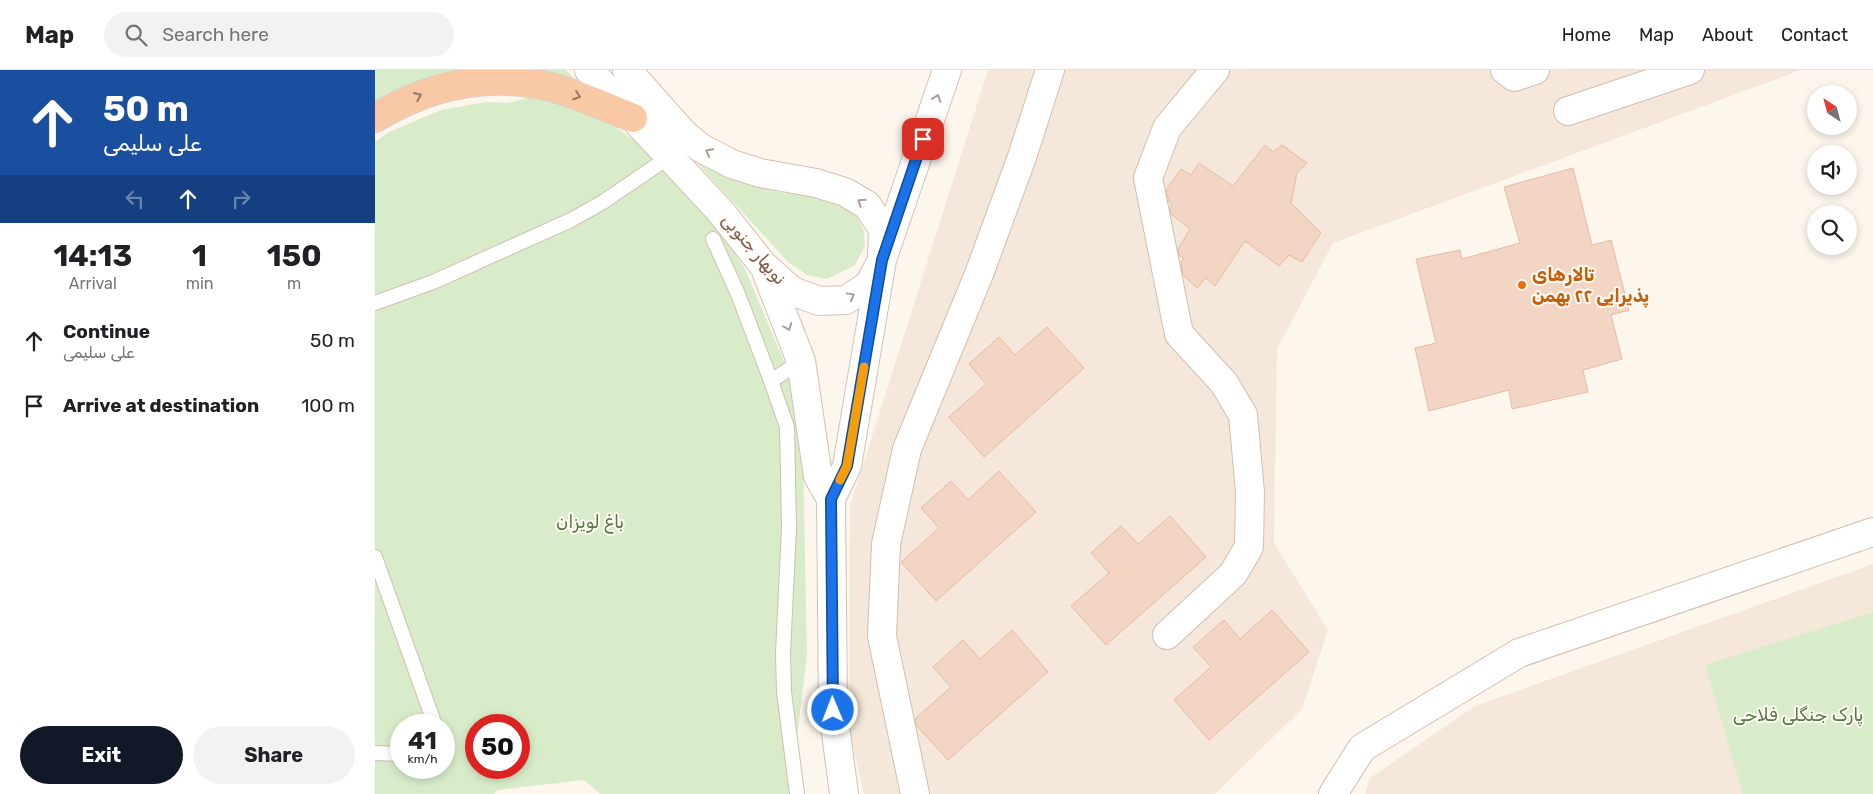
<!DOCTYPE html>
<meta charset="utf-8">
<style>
body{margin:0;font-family:Rubik,Vazirmatn,sans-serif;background:#f2f2f2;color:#202124;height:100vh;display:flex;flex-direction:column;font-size:19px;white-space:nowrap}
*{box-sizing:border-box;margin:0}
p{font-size:16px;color:#757577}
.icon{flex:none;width:28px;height:28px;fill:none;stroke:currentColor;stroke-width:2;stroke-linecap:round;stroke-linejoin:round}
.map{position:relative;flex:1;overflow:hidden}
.panel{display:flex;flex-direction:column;background:#fff;width:375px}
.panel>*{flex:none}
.guide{background:#1a4fa0;color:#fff;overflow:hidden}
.needle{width:32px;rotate:324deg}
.fabs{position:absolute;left:1432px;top:15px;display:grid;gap:10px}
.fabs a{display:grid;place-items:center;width:50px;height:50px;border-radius:50%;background:#fff;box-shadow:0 2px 8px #0003;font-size:25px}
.speed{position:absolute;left:15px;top:644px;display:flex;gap:10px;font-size:25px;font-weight:700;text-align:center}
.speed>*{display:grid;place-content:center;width:65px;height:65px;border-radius:50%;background:#fff;box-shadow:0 2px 8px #0003;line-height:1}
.speed small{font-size:12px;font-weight:400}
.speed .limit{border:8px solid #d22;background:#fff;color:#111}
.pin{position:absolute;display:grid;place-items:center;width:42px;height:42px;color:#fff;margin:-21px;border-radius:10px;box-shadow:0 2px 8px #0006}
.me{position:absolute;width:55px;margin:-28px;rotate:359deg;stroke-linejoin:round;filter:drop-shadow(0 0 4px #0008)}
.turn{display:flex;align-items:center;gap:18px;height:105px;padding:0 20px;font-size:22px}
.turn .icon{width:65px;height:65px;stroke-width:2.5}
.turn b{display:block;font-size:35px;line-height:42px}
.lanes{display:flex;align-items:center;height:48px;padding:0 20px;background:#0003;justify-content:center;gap:25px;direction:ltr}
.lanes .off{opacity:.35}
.eta{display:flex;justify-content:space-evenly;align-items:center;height:85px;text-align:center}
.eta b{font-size:30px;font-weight:700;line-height:35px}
.action{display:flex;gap:10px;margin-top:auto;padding:10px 20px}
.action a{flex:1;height:58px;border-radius:30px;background:#111827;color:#fff;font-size:20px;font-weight:700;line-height:58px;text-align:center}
.action a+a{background:#f2f2f2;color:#202124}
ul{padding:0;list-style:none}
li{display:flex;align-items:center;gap:15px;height:65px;padding:0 20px}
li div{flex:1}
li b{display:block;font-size:19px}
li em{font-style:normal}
header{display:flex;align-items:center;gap:30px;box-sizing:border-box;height:70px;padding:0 25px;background:#fff;border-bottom:1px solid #e0e0e0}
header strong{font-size:24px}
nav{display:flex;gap:28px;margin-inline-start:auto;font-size:18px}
.search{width:350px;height:45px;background:#f2f2f2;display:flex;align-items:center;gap:12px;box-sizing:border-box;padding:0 18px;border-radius:28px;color:#757577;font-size:19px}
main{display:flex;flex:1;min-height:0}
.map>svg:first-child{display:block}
.residential{fill:#f5e8da}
.green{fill:#d8ecc9;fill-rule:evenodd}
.building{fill:#f3d5c3;stroke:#e6bba3}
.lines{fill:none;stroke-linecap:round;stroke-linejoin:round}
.service-casing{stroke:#d1beb0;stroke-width:16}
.minor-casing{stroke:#d1beb0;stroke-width:30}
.secondary-casing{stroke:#d6c0b0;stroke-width:30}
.trunk-casing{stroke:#dad1cd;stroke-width:30}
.service{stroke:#fff;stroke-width:14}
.minor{stroke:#fff;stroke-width:28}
.secondary{stroke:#fff;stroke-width:28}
.trunk{stroke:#f9c8a4;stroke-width:28}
.oneway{stroke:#9a7763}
.oneway2{stroke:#af9d94}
.route-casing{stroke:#114b97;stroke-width:12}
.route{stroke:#1a73e8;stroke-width:9}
.slow{stroke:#f59e0b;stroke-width:9}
.food-dot{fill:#e8710a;stroke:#fffaf3;stroke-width:2}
.labels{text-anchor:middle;stroke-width:4;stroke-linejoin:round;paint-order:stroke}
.street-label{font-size:18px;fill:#7a5c4d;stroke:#fffaf3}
.food-label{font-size:18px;font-weight:bold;fill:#c56008;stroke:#fffaf3;text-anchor:start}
.park-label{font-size:18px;fill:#537a41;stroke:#fffaf3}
</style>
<header>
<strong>Map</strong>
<div class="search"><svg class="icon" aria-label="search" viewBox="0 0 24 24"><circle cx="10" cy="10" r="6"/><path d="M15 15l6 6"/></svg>Search here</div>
<nav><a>Home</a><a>Map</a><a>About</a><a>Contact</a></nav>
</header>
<main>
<section class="panel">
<div class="guide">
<div class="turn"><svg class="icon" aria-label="ahead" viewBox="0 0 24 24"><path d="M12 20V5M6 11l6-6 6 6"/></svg><div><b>50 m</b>علی سلیمی</div></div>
<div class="lanes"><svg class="icon off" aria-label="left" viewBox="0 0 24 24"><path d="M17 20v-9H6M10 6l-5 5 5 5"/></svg><svg class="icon" aria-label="ahead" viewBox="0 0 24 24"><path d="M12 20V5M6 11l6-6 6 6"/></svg><svg class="icon off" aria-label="right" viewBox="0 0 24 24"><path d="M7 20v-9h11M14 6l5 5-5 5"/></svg></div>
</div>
<div class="eta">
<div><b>14:13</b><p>Arrival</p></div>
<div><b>1</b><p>min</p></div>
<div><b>150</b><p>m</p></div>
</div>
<ul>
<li><svg class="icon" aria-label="ahead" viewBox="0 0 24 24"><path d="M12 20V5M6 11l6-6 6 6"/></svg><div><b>Continue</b><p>علی سلیمی</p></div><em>50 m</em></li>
<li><svg class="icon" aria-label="arrive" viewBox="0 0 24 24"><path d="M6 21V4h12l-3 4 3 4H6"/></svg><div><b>Arrive at destination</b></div><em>100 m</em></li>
</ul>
<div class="action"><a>Exit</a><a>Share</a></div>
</section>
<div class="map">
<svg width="1498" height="724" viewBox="0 0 1498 724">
<rect width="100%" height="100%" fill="#fdf6ec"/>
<!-- residential -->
<path class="residential" d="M613,0H1426L958,173L902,279L899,473L953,560L927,639L840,724H489L474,659L475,436Z
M1498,494V724H990L995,708L1100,636Z"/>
<!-- green -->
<path class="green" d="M0,0H191L206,16L191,10L0,38Z
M168,23L230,50L256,68L272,81L332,146L352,171L371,201L417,311L428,388L432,585L415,724H225L209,710L123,720L119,724H0V72L14,62L66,40L112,32L134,33ZM26,655H69V698H26ZM101,655H144V698H101Z
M316,86L379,115L403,122L434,125L466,133L482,147L489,161L490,176L480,195L452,209L432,205L413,192Z
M1498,542V724H1368L1330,595Z"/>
<!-- building -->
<path class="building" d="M890,75L898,82L907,75L932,93L922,103L916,133L946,163L927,192L914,185L904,196L870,171L840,216L831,208L822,218L808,205L806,192L809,188L804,185L803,179L815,159L796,144L795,138L797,135L794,132L791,120L806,99L816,105L824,93L858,116Z
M1198,98L1217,175L1236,170L1254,240L1236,245L1247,289L1208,300L1213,322L1137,339L1134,320L1054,341L1040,278L1061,273L1041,189L1085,180L1087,189L1145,173L1129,117Z
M672,257L709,298L609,387L574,347L611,314L594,294L624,267L640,285Z
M624,401L661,442L561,531L526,492L564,458L546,438L576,411L593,430Z
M795,446L831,487L731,575L696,536L734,503L716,483L746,456L763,474Z
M897,540L934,582L834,670L799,630L836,597L818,577L849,550L865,569Z
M637,560L673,602L573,690L541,655L540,649L576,617L558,597L588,570L605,589Z"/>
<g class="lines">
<defs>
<path id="service" d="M338,169L363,224L396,311L426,291
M0,233L58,212L196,150L228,132L294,87
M396,311L412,357L414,458L408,583L409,622L422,724
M0,487L60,655
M0,683L26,684"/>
<path id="minor" d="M1130,0L1139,7L1160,0
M1193,41L1315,0
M792,565L858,504L874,477L875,422L868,345L849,313L804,264L773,108L792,58L840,0
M540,724L507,566L511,474L532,379L604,204L647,87L675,0
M958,724L987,678L1144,583L1498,462"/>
<path id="secondary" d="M214,0L346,142L388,195L417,221L444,231L471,230L494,215L507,190L508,159L492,135L470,122L441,113L385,103L357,94L326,78L309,64L252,0
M391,201L426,291L443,406L456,429
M469,724L458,640L456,429L472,396L507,190L572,0"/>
<path id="trunk" d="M0,48C56,14 115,1 180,18C207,26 233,38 258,48"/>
</defs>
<!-- service casing -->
<use href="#service" class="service-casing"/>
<!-- minor casing -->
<use href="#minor" class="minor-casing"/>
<!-- secondary casing -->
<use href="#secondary" class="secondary-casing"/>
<!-- trunk casing -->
<use href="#trunk" class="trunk-casing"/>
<!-- service -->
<use href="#service" class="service"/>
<!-- minor -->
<use href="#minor" class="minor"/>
<!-- secondary -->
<use href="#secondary" class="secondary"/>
<!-- trunk -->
<use href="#trunk" class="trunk"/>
</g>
<!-- one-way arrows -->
<defs><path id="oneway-chevron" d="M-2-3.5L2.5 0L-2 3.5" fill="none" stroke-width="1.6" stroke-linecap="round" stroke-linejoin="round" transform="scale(1.25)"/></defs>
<g class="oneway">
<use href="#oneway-chevron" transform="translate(43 26) rotate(-23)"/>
<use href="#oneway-chevron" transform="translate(202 26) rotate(20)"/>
</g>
<g class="oneway2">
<use href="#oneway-chevron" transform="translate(562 28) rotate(-71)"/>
<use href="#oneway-chevron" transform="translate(334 82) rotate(-153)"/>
<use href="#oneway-chevron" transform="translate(486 132) rotate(-145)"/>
<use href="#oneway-chevron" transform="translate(476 226) rotate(-29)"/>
<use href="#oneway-chevron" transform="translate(413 257) rotate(69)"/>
</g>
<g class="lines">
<defs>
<path id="route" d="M458,640L456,429L472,396L507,190L548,69"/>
</defs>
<!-- route casing -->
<use href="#route" class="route-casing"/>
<!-- route -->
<use href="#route" class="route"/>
<!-- slow -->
<path class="slow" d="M465,410L472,396L489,297"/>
</g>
<!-- markers -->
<circle class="food-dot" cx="1147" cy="215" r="5"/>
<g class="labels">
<!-- street labels -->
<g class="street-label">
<text transform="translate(379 179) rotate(49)" y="6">نوبهار جنوبی</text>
</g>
<!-- food labels -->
<g class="food-label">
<text x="1157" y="211">تالارهای<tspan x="1157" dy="21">پذیرایی ۲۲ بهمن</tspan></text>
</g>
<!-- park labels -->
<g class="park-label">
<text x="215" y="458">باغ لویزان</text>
<text x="1423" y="651">پارک جنگلی فلاحی</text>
</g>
</g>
</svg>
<div class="fabs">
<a><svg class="needle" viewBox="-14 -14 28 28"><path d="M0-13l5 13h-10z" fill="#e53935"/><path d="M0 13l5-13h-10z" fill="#757577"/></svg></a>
<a><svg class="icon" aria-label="sound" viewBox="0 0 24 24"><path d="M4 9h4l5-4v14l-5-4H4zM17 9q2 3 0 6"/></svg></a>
<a><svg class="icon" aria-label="search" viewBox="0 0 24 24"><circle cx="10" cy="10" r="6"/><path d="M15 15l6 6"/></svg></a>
</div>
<div class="speed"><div>41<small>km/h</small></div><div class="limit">50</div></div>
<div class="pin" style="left:548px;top:69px;background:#d93025"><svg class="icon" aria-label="arrive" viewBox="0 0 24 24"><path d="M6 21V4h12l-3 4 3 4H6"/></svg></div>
<svg class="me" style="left:458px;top:640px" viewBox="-20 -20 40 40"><circle r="17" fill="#1a73e8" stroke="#fff" stroke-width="3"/><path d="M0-11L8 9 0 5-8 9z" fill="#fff"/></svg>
</div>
</main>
